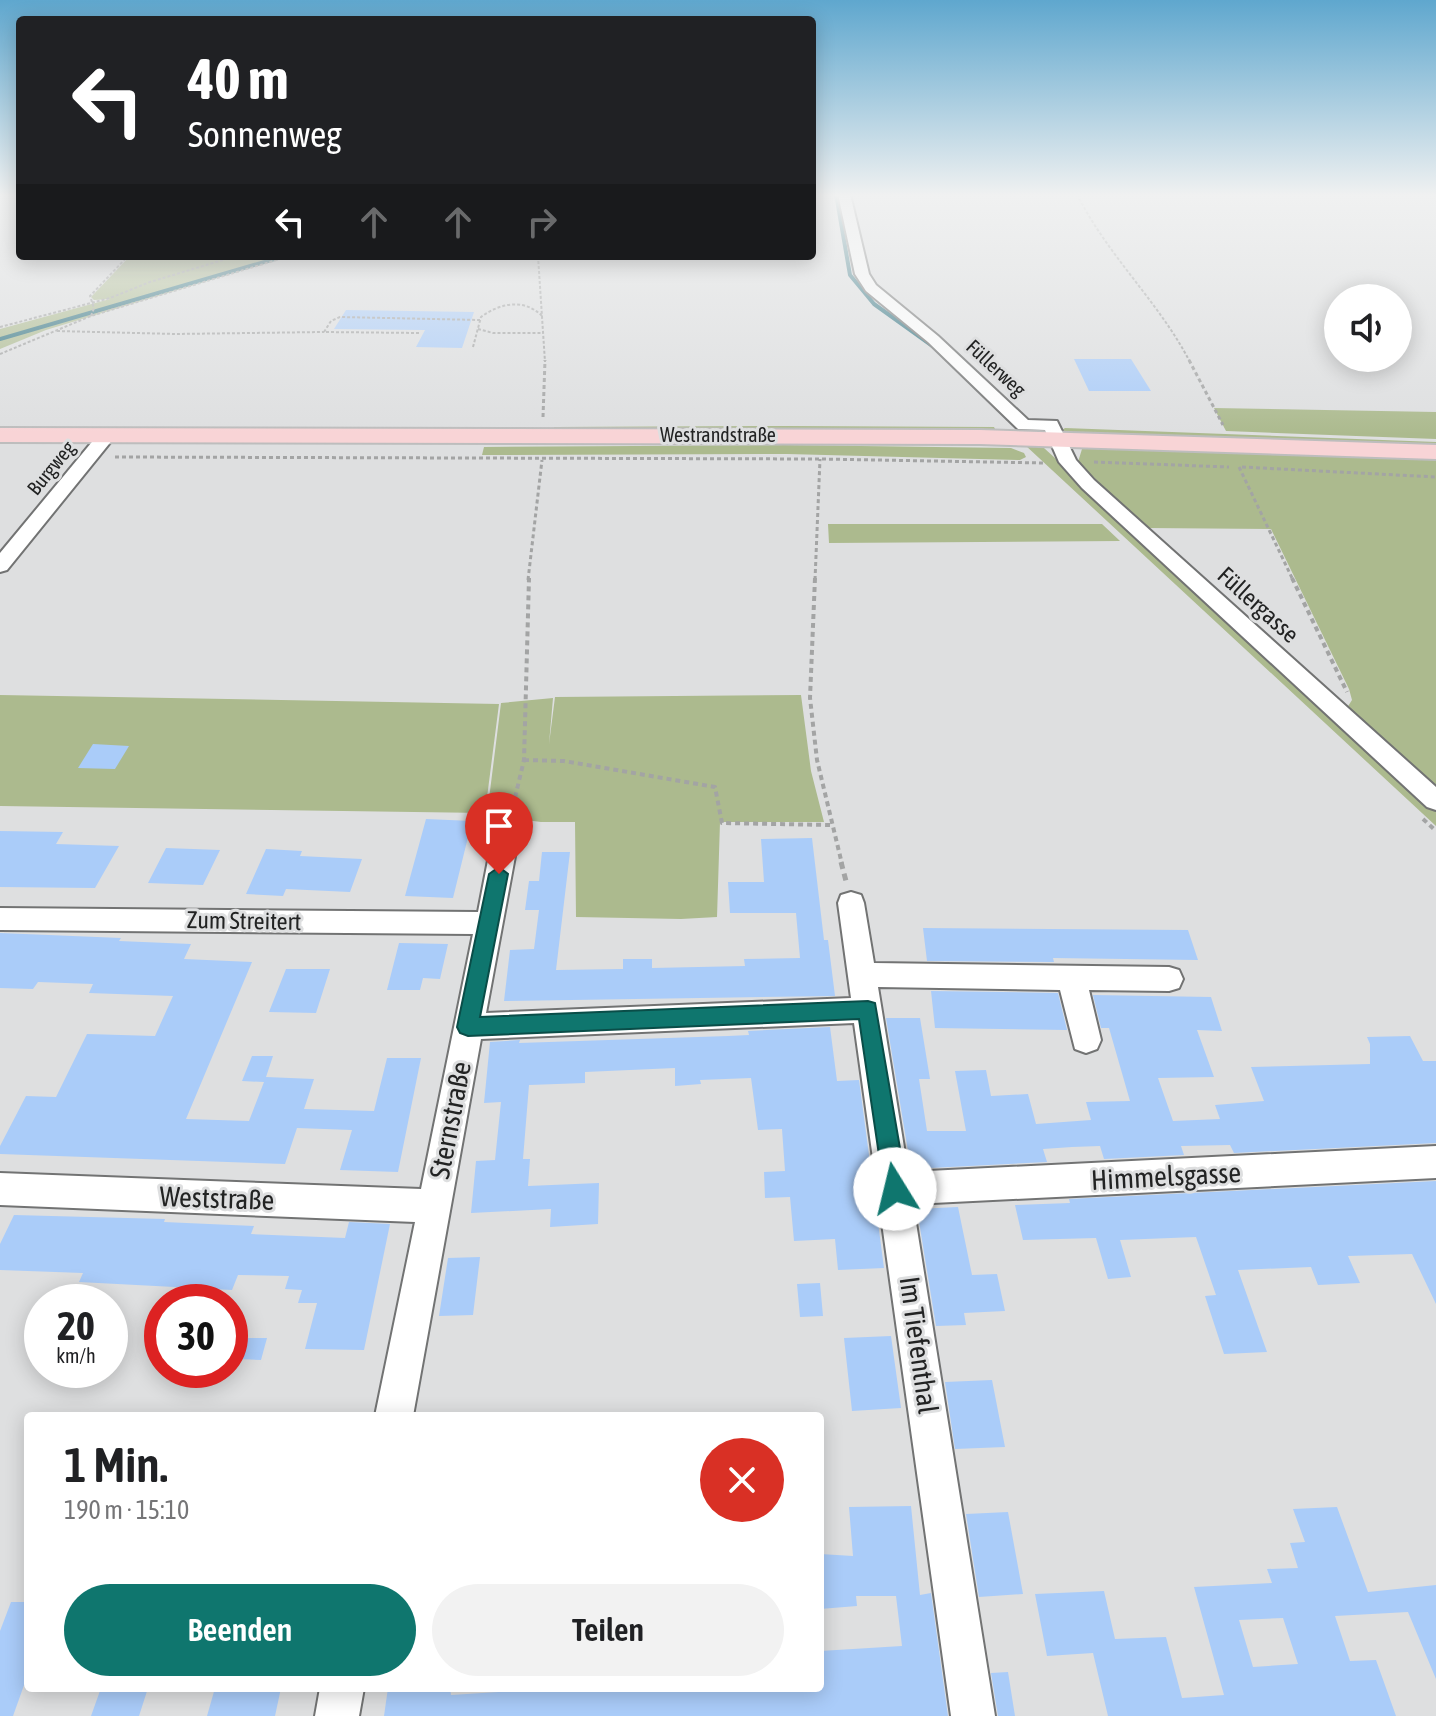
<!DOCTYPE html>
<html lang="de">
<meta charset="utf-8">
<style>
body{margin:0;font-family:"Asap Condensed",sans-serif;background:#f2f2f2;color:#202124;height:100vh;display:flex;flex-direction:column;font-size:30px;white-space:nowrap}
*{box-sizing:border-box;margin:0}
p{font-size:26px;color:#757577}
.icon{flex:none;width:44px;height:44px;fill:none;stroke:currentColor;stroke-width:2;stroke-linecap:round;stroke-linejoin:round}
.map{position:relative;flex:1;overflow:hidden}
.sheet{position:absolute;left:24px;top:1412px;width:800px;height:280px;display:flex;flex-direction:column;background:#fff;border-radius:8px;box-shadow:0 4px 20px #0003}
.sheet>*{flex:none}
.hud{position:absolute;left:16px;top:16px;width:800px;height:244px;border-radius:8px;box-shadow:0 4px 20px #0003;background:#202124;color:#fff;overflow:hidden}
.buttons{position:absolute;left:1324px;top:284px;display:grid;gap:16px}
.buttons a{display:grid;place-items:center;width:88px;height:88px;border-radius:50%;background:#fff;box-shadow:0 4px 20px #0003;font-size:40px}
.speed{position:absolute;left:24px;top:1284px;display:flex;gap:16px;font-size:40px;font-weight:700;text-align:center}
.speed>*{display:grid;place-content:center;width:104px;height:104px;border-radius:50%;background:#fff;box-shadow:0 4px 20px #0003;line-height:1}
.speed small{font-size:20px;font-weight:400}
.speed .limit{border:12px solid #d22;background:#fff;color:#111}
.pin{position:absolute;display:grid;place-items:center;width:68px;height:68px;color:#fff;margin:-82px -34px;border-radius:50% 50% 50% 0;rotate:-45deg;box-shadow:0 0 8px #0007}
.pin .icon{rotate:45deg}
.me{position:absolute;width:88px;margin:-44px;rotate:351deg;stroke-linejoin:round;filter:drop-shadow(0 0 6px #0008)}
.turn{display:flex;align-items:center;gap:28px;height:168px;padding:0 40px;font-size:36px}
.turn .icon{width:104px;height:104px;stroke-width:2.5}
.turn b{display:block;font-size:56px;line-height:68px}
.lanes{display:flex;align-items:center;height:76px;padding:0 40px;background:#0003;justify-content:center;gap:40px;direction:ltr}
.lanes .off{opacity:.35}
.round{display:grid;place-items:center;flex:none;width:84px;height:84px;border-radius:42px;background:#f2f2f2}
.head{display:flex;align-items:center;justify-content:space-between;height:136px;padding:0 40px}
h1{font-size:48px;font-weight:600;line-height:60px}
.cta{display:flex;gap:16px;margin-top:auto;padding:16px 40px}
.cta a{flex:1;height:92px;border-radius:48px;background:#0f766e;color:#fff;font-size:32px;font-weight:600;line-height:92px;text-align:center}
.cta a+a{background:#f2f2f2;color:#202124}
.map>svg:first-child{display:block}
.green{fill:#acba8e}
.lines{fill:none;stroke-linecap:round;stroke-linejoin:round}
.stream{stroke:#2e717f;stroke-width:4}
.building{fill:#aaccf9;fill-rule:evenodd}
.minor-casing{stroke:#727373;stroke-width:4}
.major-casing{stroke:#bdbdbd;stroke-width:4}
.path-far3{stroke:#a3a4a4;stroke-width:2;stroke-dasharray:3 2;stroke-linecap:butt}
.path-far2{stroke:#a3a4a4;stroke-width:3;stroke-dasharray:4 3;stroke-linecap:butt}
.path-far1{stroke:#a3a4a4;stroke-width:4;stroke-dasharray:5 4;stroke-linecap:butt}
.path{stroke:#a3a4a4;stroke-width:5;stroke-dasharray:7 5;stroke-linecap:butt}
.minor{fill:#fff;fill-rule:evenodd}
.major{fill:#f8d4d6;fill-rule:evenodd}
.route{fill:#0f766e;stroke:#0a4d48;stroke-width:2}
.labels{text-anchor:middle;stroke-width:6;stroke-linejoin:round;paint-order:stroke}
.far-street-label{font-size:20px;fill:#222323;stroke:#dedfe0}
.street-label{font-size:24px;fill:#222323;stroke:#dedfe0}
.near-street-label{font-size:28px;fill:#222323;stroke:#dedfe0}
</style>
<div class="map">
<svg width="1436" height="1716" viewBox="0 0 1436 1716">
<rect width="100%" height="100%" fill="#dedfe0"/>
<!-- green -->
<path class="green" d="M130,256H290L46,330L0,349V329L110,299L94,300L91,297Z
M1214,408L1436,412V439L1226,431Z
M790,426L994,427L996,431L554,430V427Z
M1065,428L1436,442V448L1068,433L1062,430Z
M1033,444L1044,448L1436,806V826L1025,445Z
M785,445L1011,448L1024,453L1026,457L1020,460L787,454L482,455L484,447Z
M1108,446L1436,457V788L1345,711L1352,700L1349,689L1271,529L1146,528L1078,462L1082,449Z
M828,524H1102L1120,541L829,543Z
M0,695L499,704L485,813L0,806Z
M801,695L811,771L824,822H720L717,917L681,919L576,917L575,822H541L487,815L501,703L553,698L549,744L555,697Z"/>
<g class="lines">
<!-- stream -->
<path class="stream" d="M836,194L850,275L874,304L934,347
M0,339L285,256"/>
</g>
<!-- building -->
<path class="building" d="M346,310L474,312L462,348L416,347L425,330L334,329Z
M1074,359H1131L1151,391H1089Z
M93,744L129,746L115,769L78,768Z
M426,819L472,821L453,898L405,896Z
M0,831L63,832L56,844L119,846L95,888L0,887Z
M812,838L824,940H828L835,996L504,1001L510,950L534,949L539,910H525L529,881H539L542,852H570L556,970L623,969V959H652V968L745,966L744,959L800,958L796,913H730L728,882H764L761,839Z
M166,848L220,850L203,885L148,883Z
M266,849L302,851L300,856L362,859L350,892L286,889L283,896L246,894Z
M923,928L1188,930L1198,960L1053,958L1054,962L927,961Z
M0,933L121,938L119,941L191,944L184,959L252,962L186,1119L249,1121L264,1082L242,1081L252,1056H273L266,1077L314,1079L304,1109L374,1111L387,1058H421L398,1172L340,1170L352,1130L297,1128L285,1164L0,1154V1146L26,1096L56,1097L87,1034L155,1036L173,996L89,993L93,984L38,982L33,989L0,988Z
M399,943L448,944L440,979L423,978L420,990H387Z
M286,969H330L316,1013L269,1012Z
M931,991L1058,993L1067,1030L935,1028Z
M1093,995L1211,997L1222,1031L1197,1030L1214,1077L1158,1078L1173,1121L1220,1119L1215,1105L1264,1101L1251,1067L1370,1064V1044L1367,1037L1410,1036L1423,1061H1436V1143L1234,1153L1230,1145L1181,1146L1184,1155L1104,1159L1100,1146L1072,1147L1043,1149L1047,1162L911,1169L886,1018H920L930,1079H919L927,1131H966L955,1071L986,1070L991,1096L1028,1094L1036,1124L1091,1120L1086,1102L1130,1101L1109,1028H1101Z
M830,1027L837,1081L859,1080L884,1268L838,1270L835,1239L794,1241L790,1197L765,1198L764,1172L785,1171L782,1129L758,1130L751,1078L700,1080L701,1084L675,1086V1068L585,1072V1083L529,1085L523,1159H530L528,1186L599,1183L598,1224L550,1227L551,1209L471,1213L476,1161L495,1160L501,1102L484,1103L490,1042L520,1040L519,1043L728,1036L749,1035L748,1031Z
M1436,1181V1304L1412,1254L1348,1256L1360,1283L1318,1285L1311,1267L1238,1270L1267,1352L1224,1354L1205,1296L1216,1295L1196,1237L1120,1240L1131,1277L1108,1279L1096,1238L1023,1240L1015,1205L1070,1203L1069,1199Z
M958,1207L972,1275L997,1274L1005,1311L964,1313L966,1325L936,1326L917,1209Z
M14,1215L165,1219L164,1222L254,1226L251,1234L345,1238L349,1222L390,1224L364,1350L305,1349L317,1303H298L302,1290L285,1289L289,1276L238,1275L232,1290L79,1282L83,1273L0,1270V1244Z
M480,1257L473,1315L439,1316L448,1258Z
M820,1283L823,1316L800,1317L797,1284Z
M891,1336L901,1408L852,1411L844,1338Z
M246,1338H267L261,1360L239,1359Z
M992,1380L1005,1447L955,1449L945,1382Z
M911,1506L920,1595L931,1593L948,1716H384L388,1688H450L451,1695L562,1688H820V1651L902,1646L896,1596H856L857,1606L820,1609V1589H824L820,1554L853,1556L849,1507Z
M1337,1507L1368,1592L1436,1585V1679L1408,1612L1335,1616L1350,1661L1376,1660L1396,1716H1108L1093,1653L1047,1656L1035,1594L1104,1591L1115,1639L1166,1637L1182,1698L1224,1695L1194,1587L1272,1583L1267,1569L1298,1568L1290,1543L1305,1542L1293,1509ZM1283,1618L1298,1664L1253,1667L1239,1620Z
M1008,1512L1023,1594L979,1597L966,1514Z
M11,1602H28V1674L13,1716H0V1631Z
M1008,1672L1015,1716H998L991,1673Z
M101,1688H148L139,1716H91Z
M215,1688H281L275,1716H207Z"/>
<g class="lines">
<defs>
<path id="minor" d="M838,194H850L869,274L876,285L938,336L1028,420L1057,421L1076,460L1094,480L1436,787V810L1427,807L1082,488L1059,462L1045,430L1018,429L928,342L866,291L855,274Z
M107,430L113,431L115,435L113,439L7,570L0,572V553L101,431Z
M508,815L517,817L521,824L486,1013L851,998L838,903L841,895L851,892L861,895L864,903L874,963L1169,967L1179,970L1183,979L1179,988L1169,991L1089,990L1101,1040L1097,1049L1086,1053L1075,1049L1060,990L878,987L908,1172L1436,1146V1178L913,1204L995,1716H951L854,1023L481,1039L413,1416H375L415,1222L0,1205V1173L421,1189L473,934L0,930V908L478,912L495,824L499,817Z
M320,1688H364L359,1716H315Z"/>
<path id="major" d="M0,428L980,430L1436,445V459L980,444L0,442Z"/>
</defs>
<!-- minor casing -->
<use href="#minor" class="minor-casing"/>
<!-- major casing -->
<use href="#major" class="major-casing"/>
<!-- path-far3 -->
<path class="path-far3" d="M1077,194C1107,255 1159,302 1190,362
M538,256L545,362
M91,316L94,308L90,296L128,256
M0,327L110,298L150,282L236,256
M478,329L493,333H544
M57,331L175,334L324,332
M419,333L324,332L331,321L340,317L480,320
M473,347L481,317C500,303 524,298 542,316
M0,354L91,316L290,256"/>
<!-- path-far2 -->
<path class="path-far2" d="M1189,360L1223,425
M543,417L545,360
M115,457L820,459L1046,463
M1094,462L1229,467
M1239,467L1293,580
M1242,467L1436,477
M528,580L542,460
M815,580L820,459"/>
<!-- path-far1 -->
<path class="path-far1" d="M815,578L810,698L817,760L842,864
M1292,578L1347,692
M524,760L564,761L715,787L722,823L830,825
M513,806L524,760L529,578
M1423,819L1436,831"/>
<!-- path -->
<path class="path" d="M841,862L846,881"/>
<!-- minor -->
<use href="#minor" class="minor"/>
<!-- major -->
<use href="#major" class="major"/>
</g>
<!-- sky -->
<linearGradient id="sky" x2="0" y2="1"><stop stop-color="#5fa7ce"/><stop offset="0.45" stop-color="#f0f1f1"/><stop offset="1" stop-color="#f0f1f1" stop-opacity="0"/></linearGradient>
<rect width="1436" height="434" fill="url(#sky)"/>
<!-- route -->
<path class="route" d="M499,867L508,874L480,1017L868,1001L875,1003L907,1189L904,1197L895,1200L887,1197L884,1189L859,1019L468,1036L460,1033L457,1027L489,874Z"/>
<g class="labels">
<!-- far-street labels -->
<g class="far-street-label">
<text transform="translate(996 368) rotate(43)" y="7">Füllerweg</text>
<text x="718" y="442">Westrandstraße</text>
<text transform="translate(51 468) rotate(-51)" y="7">Burgweg</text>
</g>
<!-- street labels -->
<g class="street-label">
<text transform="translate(1258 605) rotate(42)" y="8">Füllergasse</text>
<text transform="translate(244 921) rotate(1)" y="8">Zum Streitert</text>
</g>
<!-- near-street labels -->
<g class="near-street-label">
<text transform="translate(450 1120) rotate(-79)" y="10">Sternstraße</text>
<text transform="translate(1166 1176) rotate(-3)" y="10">Himmelsgasse</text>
<text transform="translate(217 1198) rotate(2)" y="10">Weststraße</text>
<text transform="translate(919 1345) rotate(82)" y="10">Im Tiefenthal</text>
</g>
</g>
</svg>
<div class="buttons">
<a><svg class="icon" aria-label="sound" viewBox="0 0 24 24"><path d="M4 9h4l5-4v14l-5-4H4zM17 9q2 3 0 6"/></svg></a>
</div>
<div class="speed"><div>20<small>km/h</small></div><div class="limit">30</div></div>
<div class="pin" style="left:499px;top:874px;background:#d93025"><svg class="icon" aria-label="arrive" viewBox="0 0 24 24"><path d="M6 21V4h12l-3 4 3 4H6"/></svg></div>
<svg class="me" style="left:895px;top:1189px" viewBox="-20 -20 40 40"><circle r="19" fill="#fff"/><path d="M0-13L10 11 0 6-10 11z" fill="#0f766e"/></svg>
<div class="hud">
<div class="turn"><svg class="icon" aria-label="left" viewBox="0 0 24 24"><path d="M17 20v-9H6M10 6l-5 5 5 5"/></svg><div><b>40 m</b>Sonnenweg</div></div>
<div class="lanes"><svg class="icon" aria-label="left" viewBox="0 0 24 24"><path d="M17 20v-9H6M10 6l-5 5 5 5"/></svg><svg class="icon off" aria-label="ahead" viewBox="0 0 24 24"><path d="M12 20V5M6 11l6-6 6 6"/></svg><svg class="icon off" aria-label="ahead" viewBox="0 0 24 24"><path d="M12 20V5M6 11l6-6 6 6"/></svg><svg class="icon off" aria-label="right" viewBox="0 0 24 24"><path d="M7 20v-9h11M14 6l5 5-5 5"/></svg></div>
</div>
<section class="sheet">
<div class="head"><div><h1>1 Min.</h1><p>190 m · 15:10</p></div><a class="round" style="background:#d93025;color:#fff"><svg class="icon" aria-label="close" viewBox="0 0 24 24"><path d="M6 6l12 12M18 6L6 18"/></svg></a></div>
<div class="cta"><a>Beenden</a><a>Teilen</a></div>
</section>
</div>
